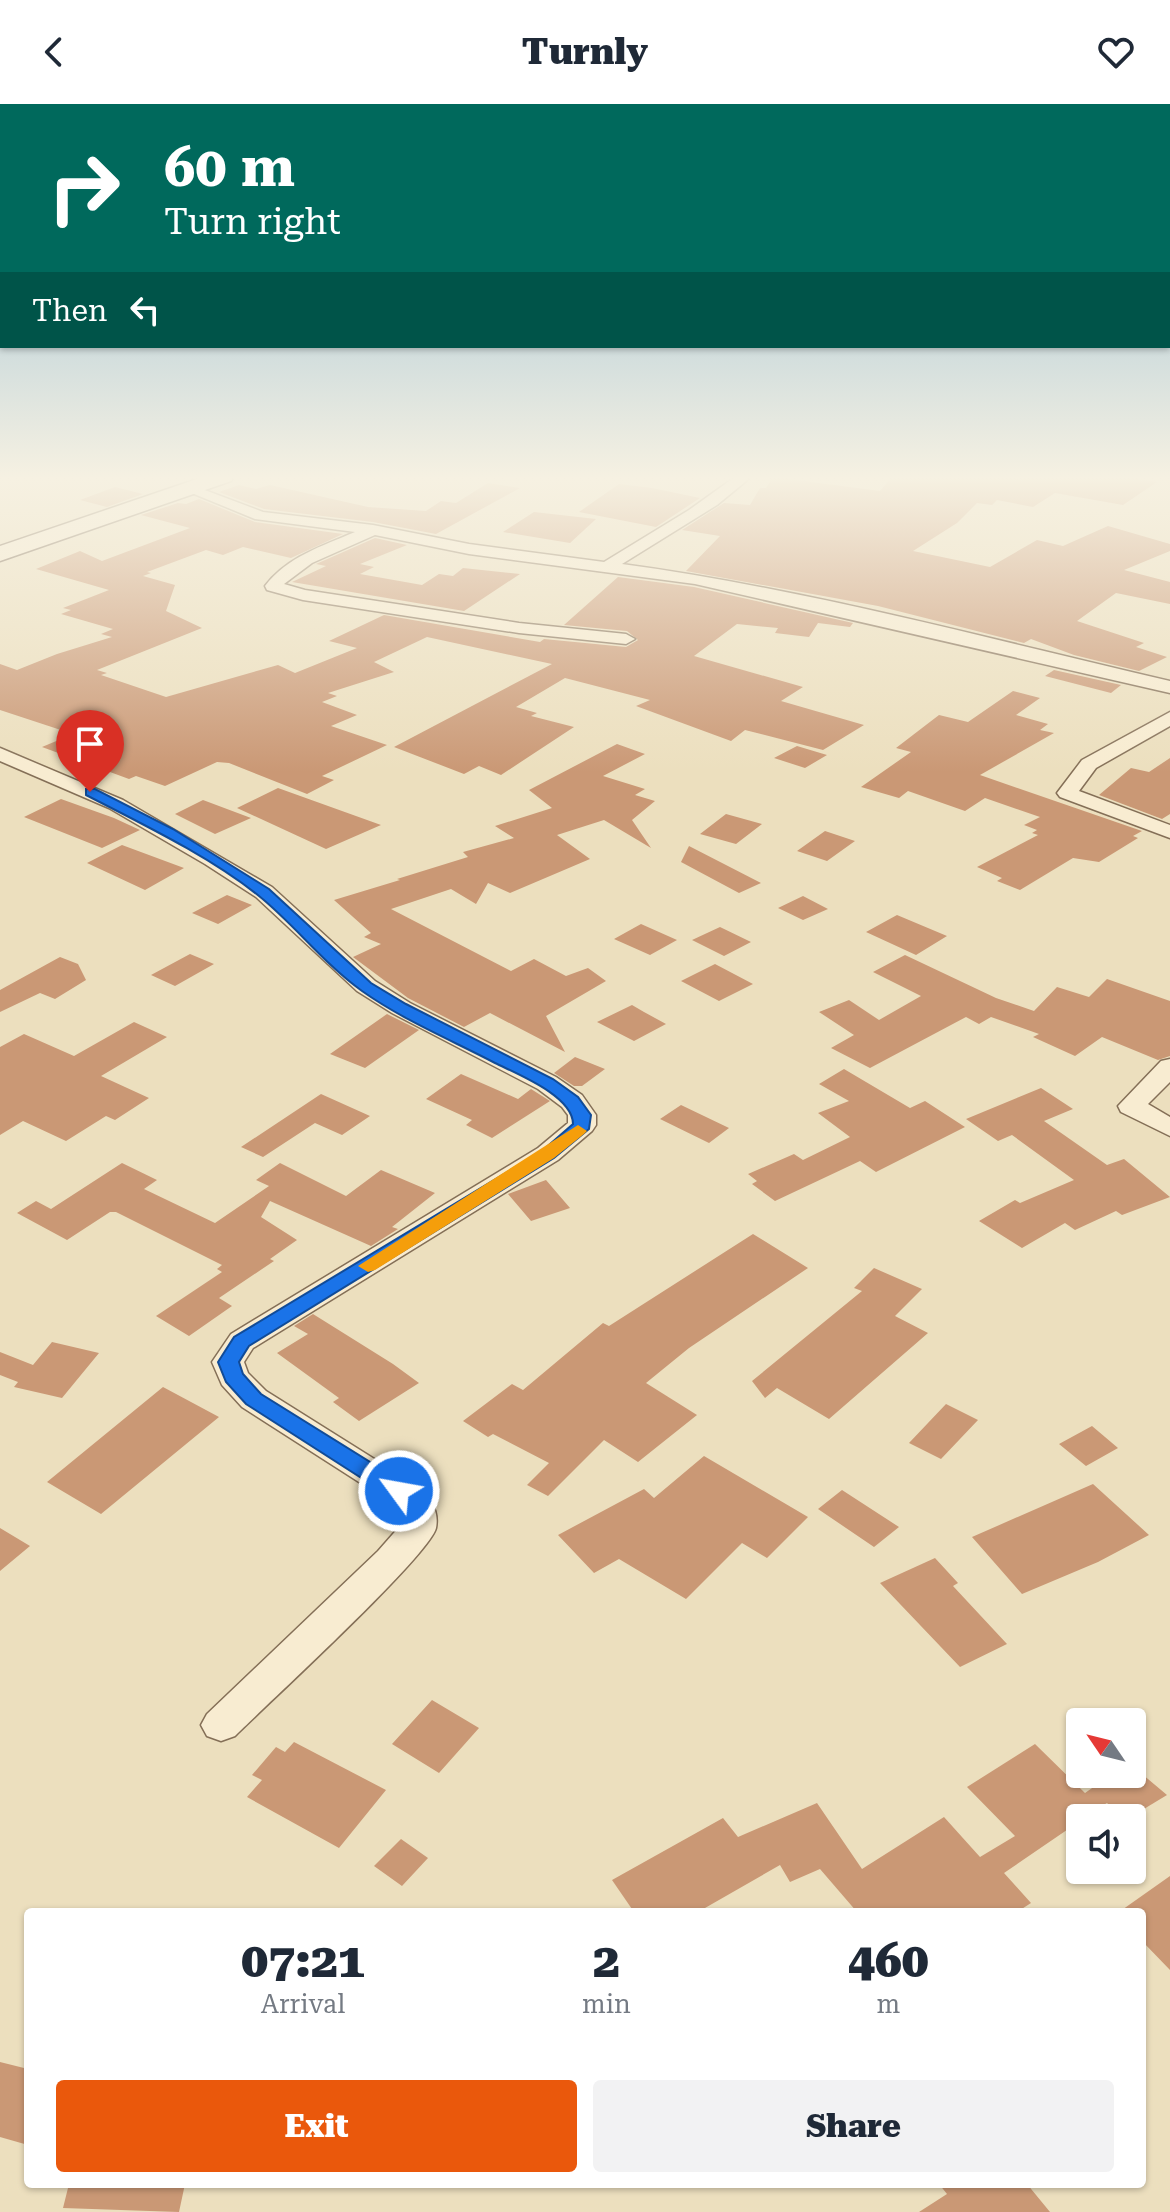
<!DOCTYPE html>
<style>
body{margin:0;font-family:"Roboto Serif",serif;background:#f2f2f3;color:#1f2937;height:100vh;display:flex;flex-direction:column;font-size:30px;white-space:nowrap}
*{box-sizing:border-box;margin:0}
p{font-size:26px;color:#747a83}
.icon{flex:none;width:44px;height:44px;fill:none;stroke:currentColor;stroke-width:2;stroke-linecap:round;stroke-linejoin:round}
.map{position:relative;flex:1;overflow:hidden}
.side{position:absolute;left:24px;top:1804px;width:1122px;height:280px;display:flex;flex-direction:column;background:#fff;border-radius:8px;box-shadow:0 2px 6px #0004}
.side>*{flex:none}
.hud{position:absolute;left:0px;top:0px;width:1170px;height:244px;box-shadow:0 2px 6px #0004;background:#00695c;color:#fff;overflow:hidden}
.needle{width:52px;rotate:305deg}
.controls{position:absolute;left:1066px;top:1604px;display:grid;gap:16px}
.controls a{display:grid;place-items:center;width:80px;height:80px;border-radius:8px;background:#fff;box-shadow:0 2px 6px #0004;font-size:40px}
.pin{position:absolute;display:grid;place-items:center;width:68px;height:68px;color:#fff;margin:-82px -34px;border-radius:50% 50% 50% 0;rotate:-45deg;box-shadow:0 0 8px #0007}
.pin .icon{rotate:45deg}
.me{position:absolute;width:88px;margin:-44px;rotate:302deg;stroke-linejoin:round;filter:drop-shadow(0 0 6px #0008)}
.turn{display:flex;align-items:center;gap:28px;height:168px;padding:0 32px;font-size:36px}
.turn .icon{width:104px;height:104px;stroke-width:2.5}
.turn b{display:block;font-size:56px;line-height:68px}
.then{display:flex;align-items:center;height:76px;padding:0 32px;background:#0003;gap:16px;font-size:30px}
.eta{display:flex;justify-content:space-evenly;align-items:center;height:136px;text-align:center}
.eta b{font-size:48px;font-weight:800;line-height:56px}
.primary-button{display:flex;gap:16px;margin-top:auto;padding:16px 32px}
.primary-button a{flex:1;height:92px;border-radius:8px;background:#ea580c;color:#fff;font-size:32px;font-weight:800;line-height:92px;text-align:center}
.primary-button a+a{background:#f2f2f3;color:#1f2937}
header{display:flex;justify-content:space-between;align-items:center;height:104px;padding:0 32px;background:#fff;font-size:36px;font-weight:800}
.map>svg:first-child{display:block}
.building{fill:#ca9875}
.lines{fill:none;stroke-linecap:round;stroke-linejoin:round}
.minor-casing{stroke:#846f57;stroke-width:3}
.secondary-casing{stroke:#65503b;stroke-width:3}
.minor{fill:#f8ecd1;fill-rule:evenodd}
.secondary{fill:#f8ecd1;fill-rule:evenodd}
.route{fill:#1a73e8;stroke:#114b97;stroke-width:2}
.slow{fill:#f59e0b}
</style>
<header><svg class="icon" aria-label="back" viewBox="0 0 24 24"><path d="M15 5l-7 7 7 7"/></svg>Turnly<svg class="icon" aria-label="heart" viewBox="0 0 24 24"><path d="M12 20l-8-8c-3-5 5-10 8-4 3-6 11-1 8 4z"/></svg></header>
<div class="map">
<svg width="1170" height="2108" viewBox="0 0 1170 2108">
<rect width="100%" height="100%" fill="#ecdfbe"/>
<!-- building -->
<path class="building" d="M773,373L880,387L892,373H1125L1157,378L1123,401L1055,389L1033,403L997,396L992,401L977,399L957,419L913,447L990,463L1037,436L1063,442L1108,422L1170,440V447L1124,466L1170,478V500L1116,489L1077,517L1144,539L1136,543L1167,553L1139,567L1074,551L1031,535L1024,539L878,502L686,467L720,432L682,426L724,399L750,401L760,384H766Z
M488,379L520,384L436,430L373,418L264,405L219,388L239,381L256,385L270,381L368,403L426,407L441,397L456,399Z
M619,380L652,384L700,394L656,423L579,408Z
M115,383L143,390L107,403L80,396Z
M199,395L255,418L343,430L291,454L243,443L223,451L206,446L147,468L151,469L143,472L175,481L166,507L202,524L97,566L107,569L101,571L166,593L278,561L295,569L357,544L329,537L384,511L540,538L544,535L626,543L638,536L627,527L564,521L618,473L694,483L853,519L850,523L818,519L809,533L775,529L778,524L737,520L694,552L803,583L781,597L864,621L823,646L745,626L731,637L636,602L650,596L565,574L516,603L537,609L531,612L574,623L501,671L479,662L464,670L394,643L552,560L427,533L374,558L394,568L328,589L337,592L322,598L357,611L331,622L387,641L322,672L334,676L307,690L229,659L217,658L165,682L136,672L129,675L42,643L73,630L0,606V560L17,566L57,550L112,533L101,530L113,525L61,510L71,506L63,504L109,486L36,465L80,447L102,457L190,424L141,411L178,399L186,400Z
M534,408L596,415L570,439L503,428Z
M375,434L407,441L360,460L374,463L360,470L422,481L439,470L453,472L463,464L520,470L464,507L292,478L326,462L316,460Z
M1054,566L1121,581L1111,589L1045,572Z
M1013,587L1040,594L1016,611L1048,620L1040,626L1054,629L980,671L1142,727L1133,732L1138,734L1099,758L1073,754L1020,786L997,777L1002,774L977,763L1038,731L1032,729L1037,726L1024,721L1040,713L985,694L965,707L908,687L899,694L861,683L911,648L896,644L939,611L968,618Z
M617,640L645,650L603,672L645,685L635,691L655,697L632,716L651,744L604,716L557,731L590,755L510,789L488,779L476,800L451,785L391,805L511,867L534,855L566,872L588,864L606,877L546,912L565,948L490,909L464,923L408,894L353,853L381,840L364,833L371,829L334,796L400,776L397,775L468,753L463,748L514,734L495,722L552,704L529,686Z
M797,642L827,651L805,664L774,654Z
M1170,654V710L1162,715L1099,691L1131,664L1149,668Z
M278,684L381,721L326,745L237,704Z
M61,695L114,714L140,726L102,744L24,713Z
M203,696L251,714L215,730L175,710Z
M726,710L762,720L736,740L700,730Z
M825,727L855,737L827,757L797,747Z
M122,741L184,764L145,786L87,759Z
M689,742L761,779L739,789L681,758Z
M227,791L252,801L218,820L192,809Z
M803,792L828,805L803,816L778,804Z
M897,811L947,832L916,851L866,828Z
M641,820L677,836L650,851L614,835Z
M720,823L751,838L724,852L692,836Z
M190,850L214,860L175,882L151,871Z
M905,851L996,894L1034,907L1057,883L1089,893L1107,875L1170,897V952L1158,956L1102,933L1075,952L1033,933L1039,930L991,913L979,920L966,913L870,964L831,944L854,931L819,908L849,896L879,916L921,892L873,868Z
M60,853L78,860L86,876L55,895L40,889L0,908V886Z
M715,860L753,880L719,897L681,877Z
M632,901L644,908L666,920L634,937L597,918Z
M387,910L419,926L365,964L330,950Z
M134,918L167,933L101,972L149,994L115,1016L106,1012L66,1037L23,1017L0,1031V943L24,930L74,952Z
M575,953L605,965L582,982H574L554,969Z
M844,965L910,1004L925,997L965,1023L876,1068L860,1057L775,1097L752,1080L757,1077L748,1070L794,1050L803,1056L850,1033L818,1009L849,997L819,980Z
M461,970L518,995L531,985L550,997L492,1034L466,1021L472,1016L426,995Z
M1041,984L1073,1005L1044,1017L1107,1061L1124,1055L1170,1093L1122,1111L1116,1107L1075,1126L1065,1119L1022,1144L979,1117L1015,1096L1020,1099L1074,1076L1012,1031L998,1037L966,1015Z
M321,990L370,1012L342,1031L315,1019L263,1053L241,1043Z
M681,1001L729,1024L709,1039L660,1015Z
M122,1059L157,1076L144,1085L215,1119L269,1082L256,1076L280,1059L346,1092L381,1066L435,1089L392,1123L398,1125L371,1142L270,1097L261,1113L297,1136L270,1155L274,1157L219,1194L232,1202L189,1232L156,1212L222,1168L217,1165L222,1161L116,1108H110L67,1136L17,1109L36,1097L51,1105Z
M546,1076L570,1104L531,1117L508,1090Z
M753,1130L808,1164L689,1244L646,1279L697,1311L638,1358L604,1336L548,1392L527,1381L549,1359L493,1330L488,1333L463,1317L512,1280L523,1286L603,1219L609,1222Z
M874,1164L922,1185L895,1212L928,1229L829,1315L777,1284L765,1294L752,1277L862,1187L854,1184Z
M313,1210L393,1260L419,1279L359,1317L333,1298L339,1294L277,1249L308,1230L294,1222Z
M52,1238L99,1249L62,1294L14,1283L18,1278L0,1271V1248L33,1261Z
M163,1283L219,1313L101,1410L47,1378Z
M946,1300L978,1316L941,1355L909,1339Z
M1092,1322L1118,1344L1086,1362L1059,1340Z
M704,1352L808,1413L767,1454L742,1439L686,1495L619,1455L594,1469L558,1431L644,1385L654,1394Z
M1093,1380L1149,1431L1098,1458L1022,1490L972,1433Z
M842,1386L899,1423L874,1443L818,1405Z
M0,1424L30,1442L0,1467Z
M935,1454L958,1479L953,1482L1007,1540L960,1563L880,1479Z
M432,1596L479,1624L439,1669L392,1640Z
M294,1638L386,1686L339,1744L247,1693L262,1676L252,1671L276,1643L285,1648Z
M1035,1640L1085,1689L1112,1670H1142L1167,1691L1129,1714H1123L1107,1699L1080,1714V1717L1004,1769L1031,1799L1017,1808H857L820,1765L790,1778L780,1761L698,1808H634L612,1776L723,1714L738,1733L817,1699L862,1765L944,1713L980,1753L1015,1732L967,1683Z
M401,1735L428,1754L402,1782L374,1762Z
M1170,1772V1866L1142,1837V1808H1119Z
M0,1958L28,1965V2041L0,2033Z
M69,2080H185L179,2108L63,2104Z
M939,2080H1027L1050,2108H919L947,2090Z"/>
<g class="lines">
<defs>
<path id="minor" d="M735,373H751L717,401L622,460C807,485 989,535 1170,577V589L695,480L469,450L375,431L312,459L284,480L305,486L519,519L626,530L635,535L626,540L519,529L303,496L267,486L265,482C287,453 322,442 355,428L255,415L182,385L189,381L194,382L263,408L373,421L469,440L604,458L689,406Z
M1170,608V622L1096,664L1079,687L1170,721V734L1060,693L1057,689L1082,656Z
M0,644L123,696L272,783L375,877L410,899L556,973L582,991L596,1011V1021L592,1027L558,1056L253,1244L244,1258L248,1269L266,1287L411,1378C426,1391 440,1402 436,1424C430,1451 265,1602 235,1632L221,1637L207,1632L201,1621L207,1610L378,1447L400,1422V1408L387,1396L242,1303L222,1281L212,1258L231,1230L538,1044L568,1019V1011L562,1003L538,985L392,909L357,887L256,793L205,760L109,704L0,657Z
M1170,955V978L1148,1000L1170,1013V1032L1121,1008L1118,1002L1161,957Z"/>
<path id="secondary" d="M203,373H234L231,377L0,457V442Z"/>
</defs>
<!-- minor casing -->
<use href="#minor" class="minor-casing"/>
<!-- secondary casing -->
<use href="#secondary" class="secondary-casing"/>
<!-- minor -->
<use href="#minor" class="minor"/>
<!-- secondary -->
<use href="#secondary" class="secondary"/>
</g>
<!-- sky -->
<linearGradient id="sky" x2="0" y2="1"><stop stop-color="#8bb8d4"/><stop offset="0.56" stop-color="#f6f1e2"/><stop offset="1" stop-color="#f6f1e2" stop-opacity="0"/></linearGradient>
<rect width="1170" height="668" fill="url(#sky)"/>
<!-- route -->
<path class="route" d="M86,685H95L173,725L269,785L371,879L406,900L553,975L578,993L591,1011L589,1025L554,1054L249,1242L239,1258L243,1270L261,1290L407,1381L410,1387L407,1393H391L246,1300L226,1278L218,1258L234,1233L542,1047L573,1020C573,992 517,970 495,959C451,936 403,916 362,887C324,860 295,821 259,792C209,752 142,720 86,691Z"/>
<!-- slow -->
<path class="slow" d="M578,1021L587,1027L584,1030L554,1054L375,1166L368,1168L358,1162Z"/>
</svg>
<div class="controls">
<a><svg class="needle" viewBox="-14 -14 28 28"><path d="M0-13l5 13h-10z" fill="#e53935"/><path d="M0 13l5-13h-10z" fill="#747a83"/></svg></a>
<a><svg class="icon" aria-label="sound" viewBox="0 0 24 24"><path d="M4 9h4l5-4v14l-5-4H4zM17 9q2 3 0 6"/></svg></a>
</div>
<div class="pin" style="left:90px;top:688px;background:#d93025"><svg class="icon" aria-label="arrive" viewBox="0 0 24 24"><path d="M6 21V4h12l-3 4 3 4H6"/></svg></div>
<svg class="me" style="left:399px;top:1387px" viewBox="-20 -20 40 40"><circle r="17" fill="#1a73e8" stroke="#fff" stroke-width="3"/><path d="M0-11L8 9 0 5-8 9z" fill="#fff"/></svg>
<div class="hud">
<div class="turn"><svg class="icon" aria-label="right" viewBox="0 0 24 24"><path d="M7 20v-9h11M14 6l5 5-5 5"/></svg><div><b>60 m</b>Turn right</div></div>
<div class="then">Then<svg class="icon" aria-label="left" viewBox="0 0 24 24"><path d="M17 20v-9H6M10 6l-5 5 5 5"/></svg></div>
</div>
<section class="side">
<div class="eta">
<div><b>07:21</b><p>Arrival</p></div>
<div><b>2</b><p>min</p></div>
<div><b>460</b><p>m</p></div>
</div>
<div class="primary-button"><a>Exit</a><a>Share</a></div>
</section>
</div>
